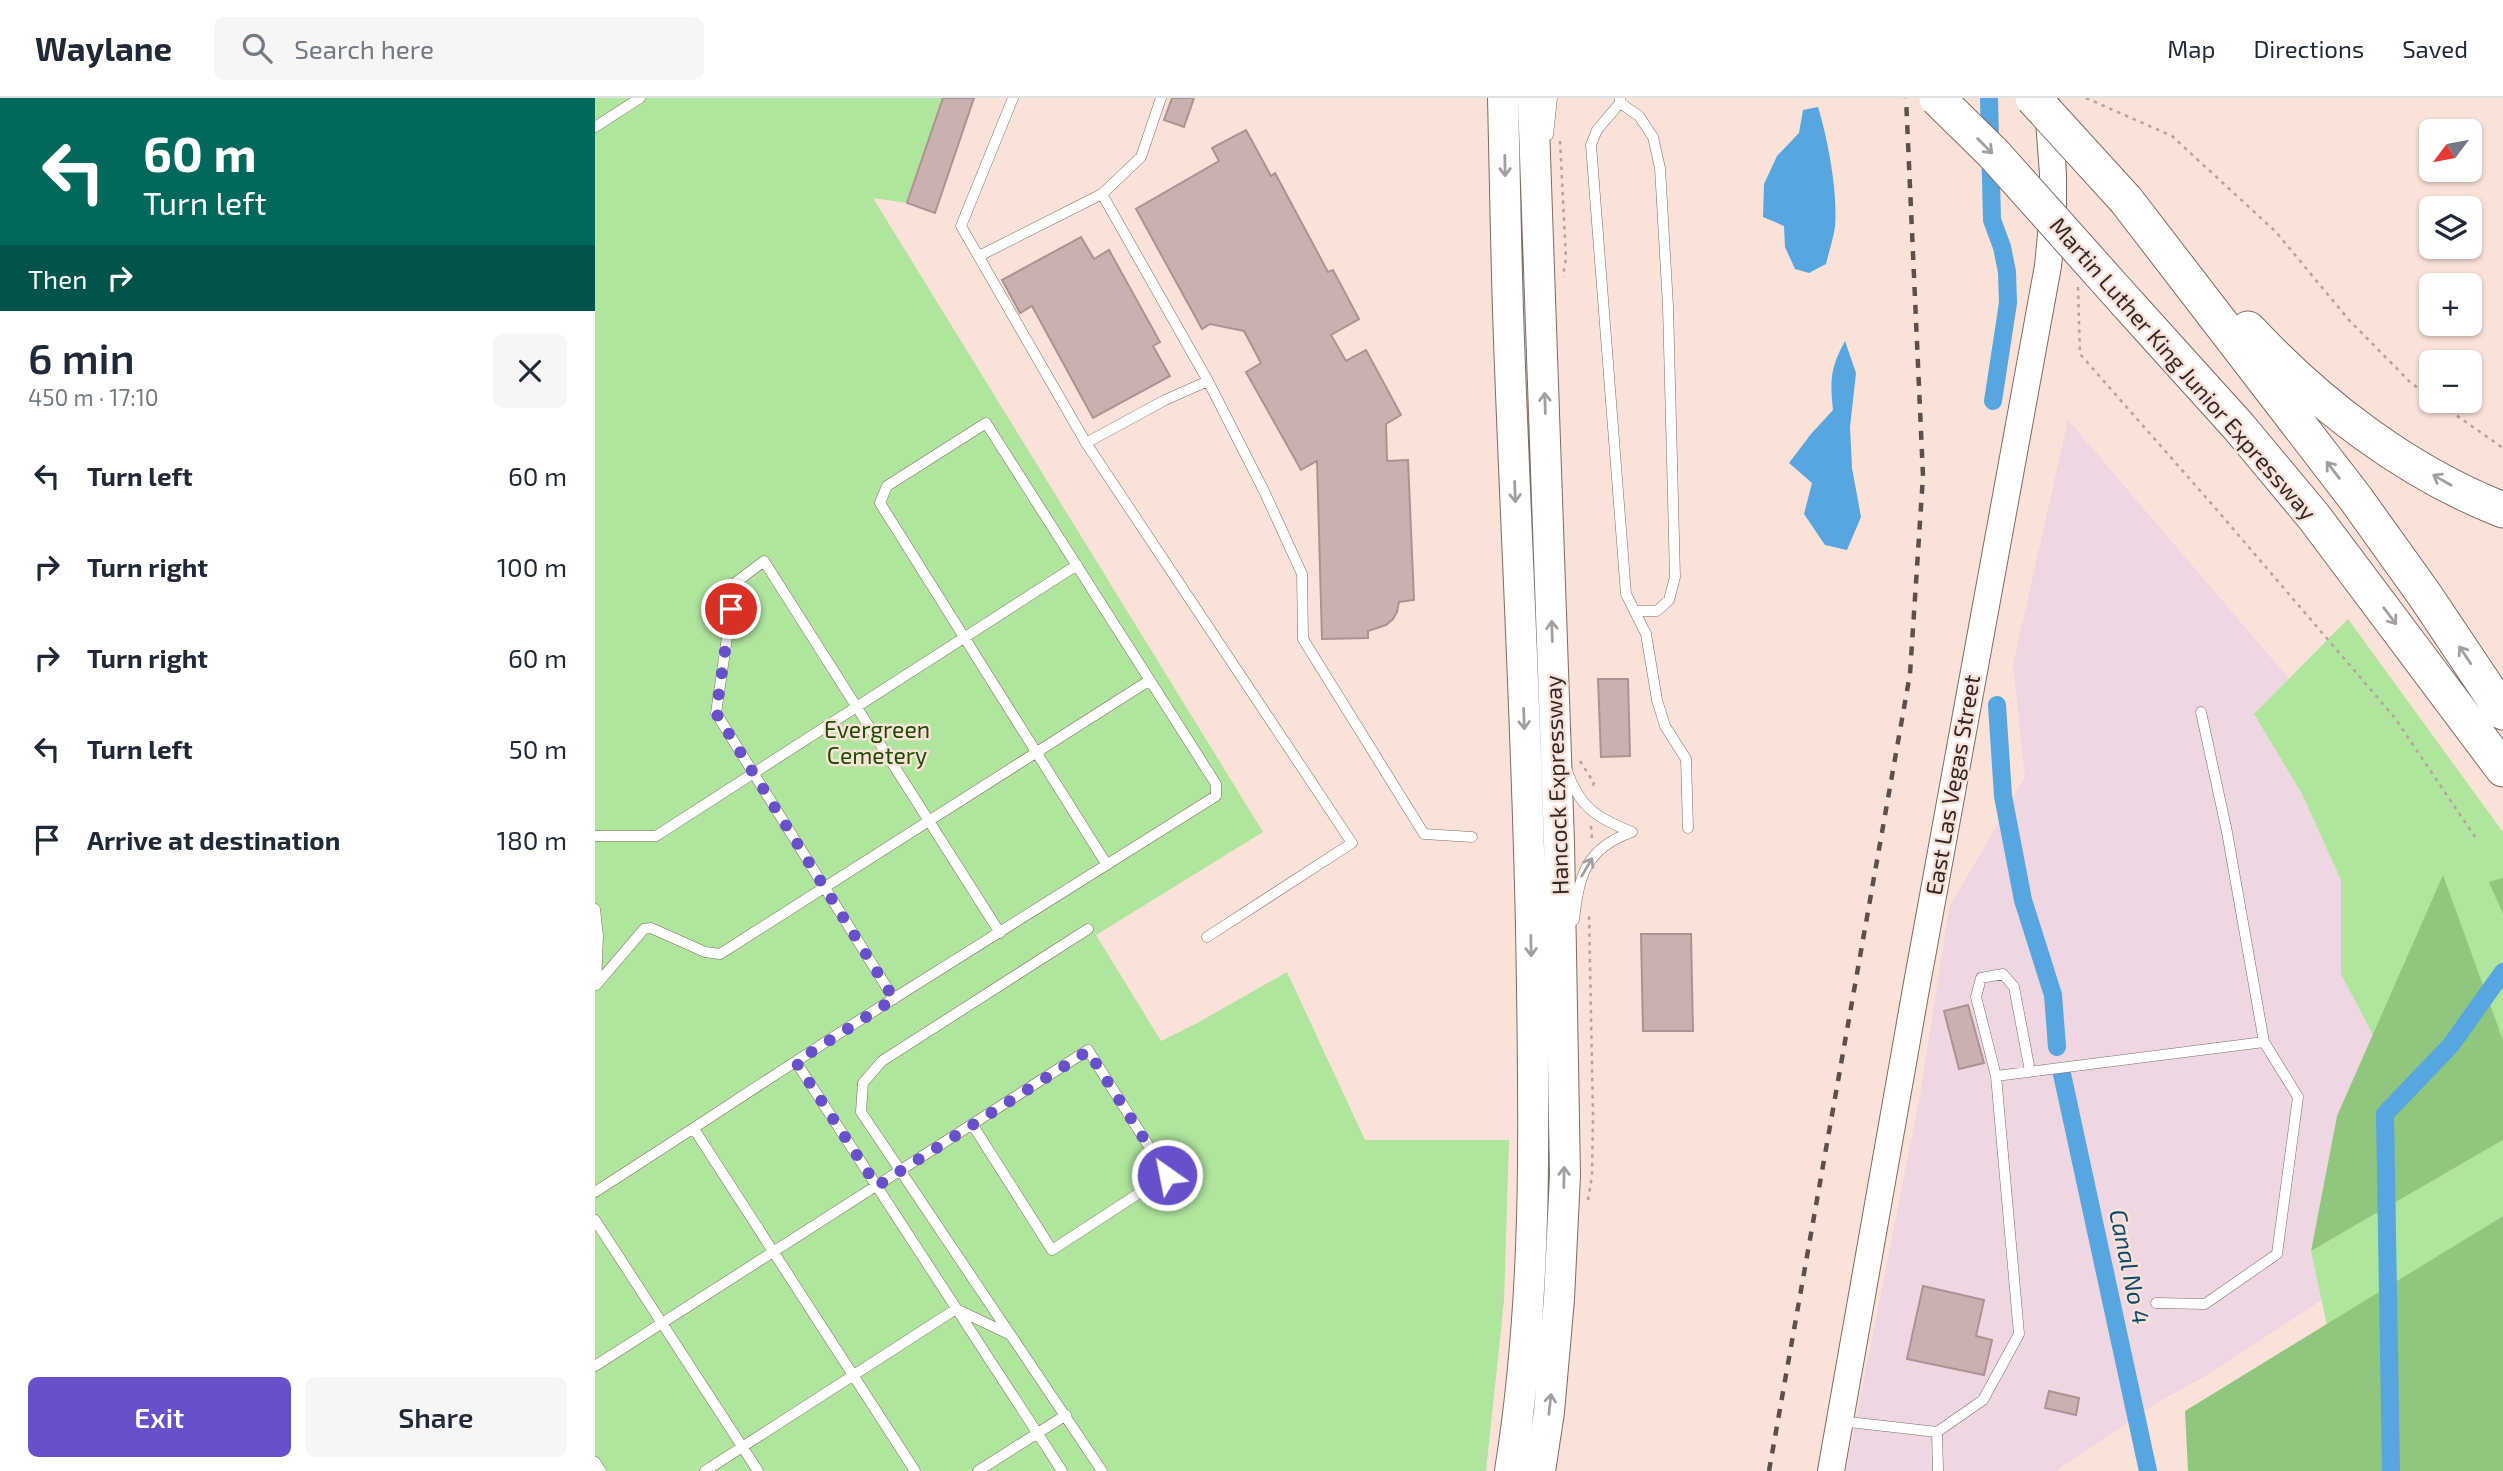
<!DOCTYPE html>
<meta charset="utf-8">
<style>
body{margin:0;font-family:"Exo 2",sans-serif;background:#f6f6f7;color:#1f2937;height:100vh;display:flex;flex-direction:column;font-size:26px;white-space:nowrap}
*{box-sizing:border-box;margin:0}
p{font-size:23px;color:#747a83}
.icon{flex:none;width:38px;height:38px;fill:none;stroke:currentColor;stroke-width:2;stroke-linecap:round;stroke-linejoin:round}
.map{position:relative;flex:1;overflow:hidden}
.side{display:flex;flex-direction:column;background:#fff;width:595px}
.side>*{flex:none}
.banner{background:#00695c;color:#fff;overflow:hidden}
.needle{width:46px;rotate:238deg}
.buttons{position:absolute;left:1824px;top:21px;display:grid;gap:14px}
.buttons a{display:grid;place-items:center;width:63px;height:63px;border-radius:10px;background:#fff;box-shadow:0 2px 5px #0004;font-size:35px}
.pin{position:absolute;display:grid;place-items:center;width:60px;height:60px;color:#fff;margin:-30px;border:4px solid #fff;border-radius:50%;box-shadow:0 2px 7px #0007}
.me{position:absolute;width:77px;margin:-38px;rotate:327deg;stroke-linejoin:round;filter:drop-shadow(0 0 5px #0008)}
.turn{display:flex;align-items:center;gap:24px;height:147px;padding:0 28px;font-size:32px}
.turn .icon{width:91px;height:91px;stroke-width:2.5}
.turn b{display:block;font-size:49px;line-height:60px}
.then{display:flex;align-items:center;height:66px;padding:0 28px;background:#0003;gap:14px;font-size:26px}
.round{display:grid;place-items:center;flex:none;width:74px;height:74px;border-radius:10px;background:#f6f6f7}
.headline{display:flex;align-items:center;justify-content:space-between;height:119px;padding:0 28px}
h1{font-size:42px;font-weight:600;line-height:52px}
.primary-button{display:flex;gap:14px;margin-top:auto;padding:14px 28px}
.primary-button a{flex:1;height:80px;border-radius:10px;background:#6750c9;color:#fff;font-size:28px;font-weight:600;line-height:80px;text-align:center}
.primary-button a+a{background:#f6f6f7;color:#1f2937}
ul{padding:0;list-style:none}
li{display:flex;align-items:center;gap:21px;height:91px;padding:0 28px}
li div{flex:1}
li b{display:block;font-size:26px}
li em{font-style:normal}
header{display:flex;align-items:center;gap:42px;box-sizing:border-box;height:98px;padding:0 35px;background:#fff;border-bottom:2px solid #e0e1e3}
header strong{font-size:33px}
nav{display:flex;gap:38px;margin-inline-start:auto;font-size:24px}
.search{width:490px;height:63px;background:#f6f6f7;display:flex;align-items:center;gap:18px;box-sizing:border-box;padding:0 24px;border-radius:10px;color:#747a83;font-size:26px}
main{display:flex;flex:1;min-height:0}
.map>svg:first-child{display:block}
.industrial{fill:#eed6e2}
.green{fill:#afe59d}
.forest{fill:#90c67e}
.water{fill:#57a6df}
.lines{fill:none;stroke-linecap:round;stroke-linejoin:round}
.canal{stroke:#57a6df;stroke-width:18}
.building{fill:#cab0af;stroke:#ac9392;stroke-width:2}
.lane-casing{stroke:#7f6a62;stroke-width:11}
.secondary-casing{stroke:#7f6a62;stroke-width:28}
.primary-casing{stroke:#7f6a62;stroke-width:32}
.highway-casing{stroke:#7f6a62;stroke-width:37}
.path{stroke:#b6a39b;stroke-width:2.5;stroke-dasharray:3.5 5;stroke-linecap:butt}
.lane{stroke:#fff;stroke-width:10}
.secondary{stroke:#fff;stroke-width:26}
.primary{stroke:#fff;stroke-width:30}
.highway{stroke:#fff;stroke-width:35}
.rail{stroke:#5c504c;stroke-width:4.5;stroke-dasharray:9 9;stroke-linecap:butt}
.highway-bridge-casing{stroke:#7f6a62;stroke-width:37;stroke-linecap:butt}
.highway-bridge{stroke:#fff;stroke-width:35}
.oneway{stroke:#a39f9d}
.route{stroke:#6750c9;stroke-width:12;stroke-dasharray:0 21.6}
.labels{text-anchor:middle;stroke-width:5;stroke-linejoin:round;paint-order:stroke}
.street-label{font-size:23px;fill:#322926;stroke:#fae2d8}
.park-label{font-size:23px;fill:#1b4e00;stroke:#fae2d8}
.water-label{font-size:24px;font-style:italic;fill:#0c4a70;stroke:#fae2d8}
</style>
<header>
<strong>Waylane</strong>
<div class="search"><svg class="icon" aria-label="search" viewBox="0 0 24 24"><circle cx="10" cy="10" r="6"/><path d="M15 15l6 6"/></svg>Search here</div>
<nav><a>Map</a><a>Directions</a><a>Saved</a></nav>
</header>
<main>
<section class="side">
<div class="banner">
<div class="turn"><svg class="icon" aria-label="left" viewBox="0 0 24 24"><path d="M17 20v-9H6M10 6l-5 5 5 5"/></svg><div><b>60 m</b>Turn left</div></div>
<div class="then">Then<svg class="icon" aria-label="right" viewBox="0 0 24 24"><path d="M7 20v-9h11M14 6l5 5-5 5"/></svg></div>
</div>
<div class="headline"><div><h1>6 min</h1><p>450 m · 17:10</p></div><a class="round"><svg class="icon" aria-label="close" viewBox="0 0 24 24"><path d="M6 6l12 12M18 6L6 18"/></svg></a></div>
<ul>
<li><svg class="icon" aria-label="left" viewBox="0 0 24 24"><path d="M17 20v-9H6M10 6l-5 5 5 5"/></svg><div><b>Turn left</b></div><em>60 m</em></li>
<li><svg class="icon" aria-label="right" viewBox="0 0 24 24"><path d="M7 20v-9h11M14 6l5 5-5 5"/></svg><div><b>Turn right</b></div><em>100 m</em></li>
<li><svg class="icon" aria-label="right" viewBox="0 0 24 24"><path d="M7 20v-9h11M14 6l5 5-5 5"/></svg><div><b>Turn right</b></div><em>60 m</em></li>
<li><svg class="icon" aria-label="left" viewBox="0 0 24 24"><path d="M17 20v-9H6M10 6l-5 5 5 5"/></svg><div><b>Turn left</b></div><em>50 m</em></li>
<li><svg class="icon" aria-label="arrive" viewBox="0 0 24 24"><path d="M6 21V4h12l-3 4 3 4H6"/></svg><div><b>Arrive at destination</b></div><em>180 m</em></li>
</ul>
<div class="primary-button"><a>Exit</a><a>Share</a></div>
</section>
<div class="map">
<svg width="1908" height="1373" viewBox="0 0 1908 1373">
<rect width="100%" height="100%" fill="#fae2d8"/>
<!-- industrial -->
<path class="industrial" d="M1473,322L1694,581L1659,616L1707,696L1746,782V876L1778,937L1742,1018L1716,1152L1727,1202L1612,1277L1560,1306L1461,1373H1251L1326,992L1354,810L1430,679L1418,567Z"/>
<!-- green -->
<path class="green" d="M0,0H348L312,105L278,100L668,734L501,837L566,943L604,924L692,874L770,1042H914L909,1203L891,1373H0Z
M1753,521L1908,734V942L1848,778L1778,937L1746,876V782L1707,696L1659,616Z
M1908,1042V1118L1732,1227L1716,1153Z"/>
<!-- forest -->
<path class="forest" d="M1848,777L1908,942V1042L1716,1153L1742,1018Z
M1908,780V816L1894,784Z
M1908,1118V1373H1593L1590,1313Z"/>
<!-- water -->
<path class="water" d="M1223,9C1233,42 1243,94 1240,129C1238,141 1234,154 1231,166L1214,175L1200,171L1190,149L1189,128L1168,119L1169,86L1182,58L1204,35L1208,12Z
M1250,243L1261,275L1255,329L1257,370L1266,419L1252,452L1230,447L1209,416L1217,385L1194,365L1216,336L1238,312C1235,283 1235,270 1250,243Z"/>
<g class="lines">
<!-- canal -->
<path class="canal" d="M1394,0L1397,122L1407,149L1412,174L1413,205L1398,303
M1402,607L1408,698L1428,802L1458,897L1462,949
M1467,976L1553,1373
M1796,1373L1790,1016L1856,947L1908,874"/>
</g>
<!-- building -->
<path class="building" d="M348,0H379L340,115L312,105Z
M577,0H599L589,29L569,22Z
M651,32L676,78L680,75L733,174L738,172L764,221L736,237L751,263L771,252L806,317L791,326L792,363L813,362L819,502L804,504L802,514L798,521L791,527L773,533V540L727,541L722,363L706,372L651,274L666,265L649,233L615,226L607,231L541,111L624,63L617,50Z
M486,139L499,161L514,152L565,244L558,248L575,278L498,320L437,208L425,215L407,182Z
M1003,581H1033L1035,658L1006,659Z
M1046,836H1096L1098,933H1048Z
M1373,907L1389,965L1364,971L1349,913Z
M1328,1188L1389,1202L1381,1238L1397,1242L1389,1277L1312,1261Z
M1454,1293L1484,1300L1481,1317L1450,1310Z"/>
<g class="lines">
<defs>
<path id="lane" d="M418,0L366,128L491,345L757,745L612,839
M566,0L546,59L507,96L613,283L669,393L707,476L708,541L829,736L877,739
M1025,0V5L1002,32L996,47L1031,496L1051,536L1062,602L1070,628L1091,661L1093,730
M1025,5L1044,18L1058,39L1065,70L1073,208L1080,479L1074,502L1062,513H1040
M0,29L45,0
M953,37L957,0
M384,158L507,96
M491,345L570,302L613,283
M972,673C985,710 1002,720 1037,734
M0,738H61L482,467
M0,811L3,838L1,887
M979,822C984,777 991,750 1037,734
M493,831L287,963L268,985L266,1014L507,1373
M2,886L49,831L56,830L110,854L125,856L555,582
M299,901L121,615L140,485L169,463L405,835
M201,964L467,1373
M1401,978L1381,899L1386,880L1408,876L1419,889L1435,973
M99,1031L320,1373
M0,1094C100,1030 198,964 298,901C406,833 514,766 621,698V686L391,325L292,388L285,405L512,767
M0,1122L163,1373
M1561,1205L1610,1206L1682,1156L1703,999L1669,944
M0,1268L493,952L572,1077L457,1152L377,1026
M1245,1323L1342,1334L1388,1302L1424,1236L1401,978L1669,944L1632,734L1606,614
M1342,1334L1343,1373
M0,1364L6,1373
M110,1373L361,1211L416,1237
M383,1373L471,1317"/>
<path id="secondary" d="M1236,1373L1321,891L1453,168L1458,116V76L1453,9"/>
<path id="primary" d="M908,0C910,81 911,161 914,242C921,437 932,633 936,829C939,1010 944,1193 915,1373
M938,0L964,744L970,1077L964,1201L954,1314L945,1373"/>
<path id="highway" d="M1531,102L1761,401L1829,496L1908,614
M1532,205L1644,329L1719,419L1908,671
M1653,231C1724,307 1811,374 1908,412"/>
</defs>
<!-- lane casing -->
<use href="#lane" class="lane-casing"/>
<!-- secondary casing -->
<use href="#secondary" class="secondary-casing"/>
<!-- primary casing -->
<use href="#primary" class="primary-casing"/>
<!-- highway casing -->
<use href="#highway" class="highway-casing"/>
<!-- path -->
<path class="path" d="M1491,0L1577,38L1681,134L1754,222L1816,285L1836,299
M965,43L971,160L968,179
M1483,189L1485,256L1622,412L1800,620L1882,742
M1841,303L1908,350
M985,663L999,685L996,690
M996,728L997,742
M993,1102L997,1078L998,1019L994,815"/>
<!-- lane -->
<use href="#lane" class="lane"/>
<!-- secondary -->
<use href="#secondary" class="secondary"/>
<!-- primary -->
<use href="#primary" class="primary"/>
<!-- highway -->
<use href="#highway" class="highway"/>
<!-- rail -->
<path class="rail" d="M1174,1373L1315,576L1328,378L1311,0"/>
<defs>
<path id="highway-bridge" d="M1342,0L1399,56L1532,205
M1438,0L1531,102"/>
</defs>
<!-- highway-bridge casing -->
<use href="#highway-bridge" class="highway-bridge-casing"/>
<!-- highway-bridge -->
<use href="#highway-bridge" class="highway-bridge"/>
</g>
<!-- one-way arrows -->
<defs><path id="oneway-shaft" d="M-6 0H5M1.5-3L5.5 0L1.5 3" fill="none" stroke-width="1.6" stroke-linecap="round" stroke-linejoin="round" transform="scale(1.75)"/></defs>
<g class="oneway">
<use href="#oneway-shaft" transform="translate(1390 48) rotate(45)"/>
<use href="#oneway-shaft" transform="translate(910 68) rotate(89)"/>
<use href="#oneway-shaft" transform="translate(950 305) rotate(-92)"/>
<use href="#oneway-shaft" transform="translate(1738 372) rotate(-128)"/>
<use href="#oneway-shaft" transform="translate(1847 382) rotate(-150)"/>
<use href="#oneway-shaft" transform="translate(920 394) rotate(88)"/>
<use href="#oneway-shaft" transform="translate(1795 518) rotate(53)"/>
<use href="#oneway-shaft" transform="translate(957 533) rotate(-92)"/>
<use href="#oneway-shaft" transform="translate(1870 557) rotate(-124)"/>
<use href="#oneway-shaft" transform="translate(929 621) rotate(88)"/>
<use href="#oneway-shaft" transform="translate(992 769) rotate(-60)"/>
<use href="#oneway-shaft" transform="translate(936 848) rotate(89)"/>
<use href="#oneway-shaft" transform="translate(969 1079) rotate(-89)"/>
<use href="#oneway-shaft" transform="translate(955 1306) rotate(-84)"/>
</g>
<g class="lines">
<!-- route -->
<path class="route" d="M136,511L121,615L299,901L201,964L282,1088L493,953L572,1077"/>
</g>
<g class="labels">
<!-- street labels -->
<g class="street-label">
<text transform="translate(1588 271) rotate(49)" y="8">Martin Luther King Junior Expressway</text>
<text transform="translate(962 687) rotate(-92)" y="8">Hancock Expressway</text>
<text transform="translate(1358 687) rotate(-80)" y="8">East Las Vegas Street</text>
</g>
<!-- park labels -->
<g class="park-label">
<text x="282" y="640">Evergreen<tspan x="282" dy="26">Cemetery</tspan></text>
</g>
<!-- water labels -->
<g class="water-label">
<text transform="translate(1534 1169) rotate(78)" y="8">Canal No 4</text>
</g>
</g>
</svg>
<div class="buttons">
<a><svg class="needle" viewBox="-14 -14 28 28"><path d="M0-13l5 13h-10z" fill="#e53935"/><path d="M0 13l5-13h-10z" fill="#747a83"/></svg></a>
<a><svg class="icon" aria-label="layers" viewBox="0 0 24 24"><path d="M12 4l9 5-9 5-9-5zM3 14l9 5 9-5"/></svg></a>
<a>+</a>
<a>−</a>
</div>
<div class="pin" style="left:136px;top:511px;background:#d93025"><svg class="icon" aria-label="arrive" viewBox="0 0 24 24"><path d="M6 21V4h12l-3 4 3 4H6"/></svg></div>
<svg class="me" style="left:572px;top:1077px" viewBox="-20 -20 40 40"><circle r="17" fill="#6750c9" stroke="#fff" stroke-width="3"/><path d="M0-11L8 9 0 5-8 9z" fill="#fff"/></svg>
</div>
</main>
